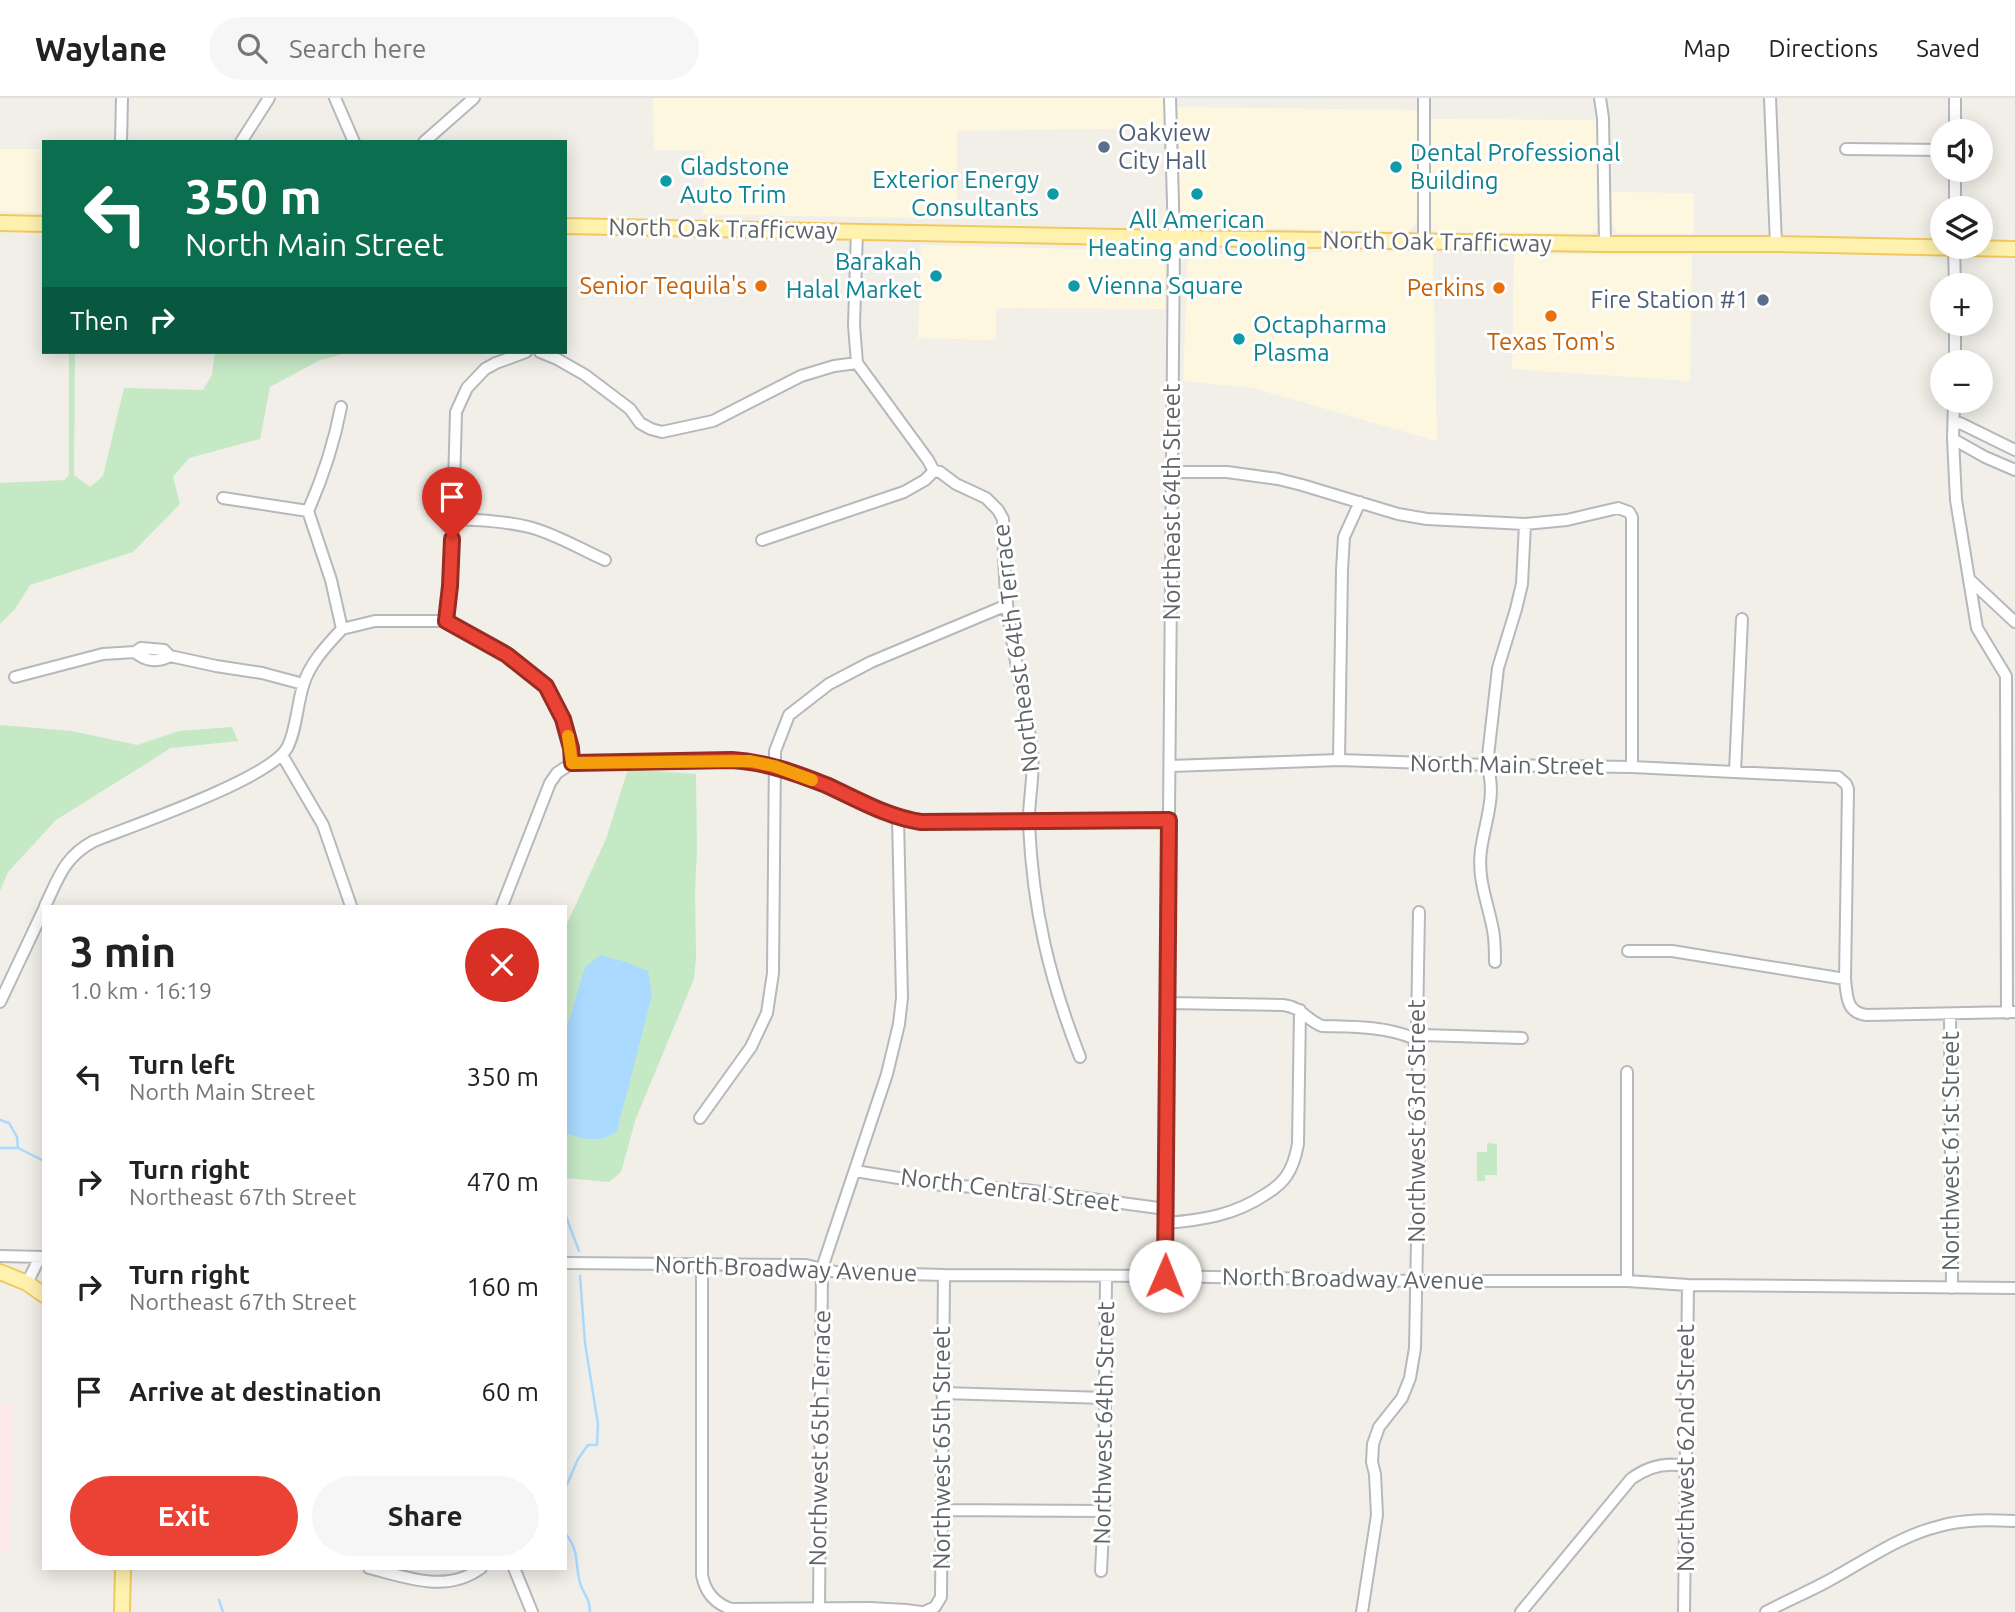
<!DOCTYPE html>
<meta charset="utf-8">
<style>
body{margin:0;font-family:Ubuntu,sans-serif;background:#f6f6f6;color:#222;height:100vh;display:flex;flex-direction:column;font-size:26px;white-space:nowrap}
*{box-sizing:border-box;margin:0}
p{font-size:23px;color:#767676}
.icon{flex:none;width:38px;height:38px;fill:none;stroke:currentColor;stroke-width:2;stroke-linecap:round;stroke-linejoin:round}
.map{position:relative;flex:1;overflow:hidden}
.panel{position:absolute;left:42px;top:807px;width:525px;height:665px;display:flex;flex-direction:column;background:#fff;border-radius:0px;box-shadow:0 4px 18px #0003}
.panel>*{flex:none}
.guide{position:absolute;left:42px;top:42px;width:525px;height:214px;border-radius:0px;box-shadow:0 4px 18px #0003;background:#0b6e4f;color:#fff;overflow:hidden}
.tools{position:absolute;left:1930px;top:21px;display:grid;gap:14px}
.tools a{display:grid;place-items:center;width:63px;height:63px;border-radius:50%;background:#fff;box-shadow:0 4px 18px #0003;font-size:35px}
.pin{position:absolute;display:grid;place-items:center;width:60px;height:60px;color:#fff;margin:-72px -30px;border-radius:50% 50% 50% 0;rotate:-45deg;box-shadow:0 0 7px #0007}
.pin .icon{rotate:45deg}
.me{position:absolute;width:77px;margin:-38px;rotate:1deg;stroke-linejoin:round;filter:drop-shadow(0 0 5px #0008)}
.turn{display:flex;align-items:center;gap:24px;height:147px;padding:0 28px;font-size:32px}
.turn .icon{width:91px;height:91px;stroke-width:2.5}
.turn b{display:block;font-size:49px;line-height:60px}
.then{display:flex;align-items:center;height:66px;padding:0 28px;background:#0003;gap:14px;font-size:26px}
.round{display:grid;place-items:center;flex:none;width:74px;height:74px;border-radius:37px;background:#f6f6f6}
.overview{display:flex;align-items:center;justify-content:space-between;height:119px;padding:0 28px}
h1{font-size:42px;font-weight:700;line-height:52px}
.button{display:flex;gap:14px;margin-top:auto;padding:14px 28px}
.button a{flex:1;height:80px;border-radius:42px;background:#ea4335;color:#fff;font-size:28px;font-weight:700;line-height:80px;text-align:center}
.button a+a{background:#f6f6f6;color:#222}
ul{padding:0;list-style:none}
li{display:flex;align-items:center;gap:21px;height:105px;padding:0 28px}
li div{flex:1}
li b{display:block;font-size:26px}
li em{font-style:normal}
header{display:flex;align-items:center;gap:42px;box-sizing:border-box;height:98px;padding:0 35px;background:#fff;border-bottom:2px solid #e0e0e0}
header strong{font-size:33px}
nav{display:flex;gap:38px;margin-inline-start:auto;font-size:24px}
.search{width:490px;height:63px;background:#f6f6f6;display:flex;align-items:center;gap:18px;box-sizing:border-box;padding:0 24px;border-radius:38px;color:#767676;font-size:26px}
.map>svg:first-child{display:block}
.commercial{fill:#fef7e0}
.medical{fill:#fce8e6}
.green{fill:#c5e8c5}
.water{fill:#aadaff}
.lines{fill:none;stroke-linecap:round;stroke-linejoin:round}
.stream{stroke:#aadaff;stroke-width:2.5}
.minor-casing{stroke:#b5b8bc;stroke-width:14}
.major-casing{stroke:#f2c960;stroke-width:18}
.minor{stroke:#fff;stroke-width:10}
.major{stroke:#fff2af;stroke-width:14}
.route-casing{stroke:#982c22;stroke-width:18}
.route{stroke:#ea4335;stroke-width:12}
.slow{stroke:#f59e0b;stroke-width:12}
.service-dot{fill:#5c6f8a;stroke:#fff;stroke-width:2.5}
.culture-dot{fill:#0f9aa8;stroke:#fff;stroke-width:2.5}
.food-dot{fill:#e8710a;stroke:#fff;stroke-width:2.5}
.labels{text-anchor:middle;stroke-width:6;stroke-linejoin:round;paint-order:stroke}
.service-label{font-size:24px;fill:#4e5e75;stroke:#fff;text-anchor:start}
.culture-label{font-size:24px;fill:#0d838f;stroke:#fff;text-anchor:start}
.street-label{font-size:24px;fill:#5f6368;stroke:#fff}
.food-label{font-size:24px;fill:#c56008;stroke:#fff;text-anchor:end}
</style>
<header>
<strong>Waylane</strong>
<div class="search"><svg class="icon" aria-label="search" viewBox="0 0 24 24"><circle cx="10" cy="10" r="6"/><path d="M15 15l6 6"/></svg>Search here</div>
<nav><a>Map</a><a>Directions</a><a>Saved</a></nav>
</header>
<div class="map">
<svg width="2015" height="1514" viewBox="0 0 2015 1514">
<rect width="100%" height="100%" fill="#f1efe8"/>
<!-- commercial -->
<path class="commercial" d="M653,0H1164V30L957,33V121L703,116L705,52H654Z
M1177,9L1419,12L1417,125L1408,133L1195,129L1183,126L1177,113Z
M1429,21L1596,22L1599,51L1600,131L1589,136L1431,133L1429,129Z
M0,51H44V115L0,113Z
M1611,94L1694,95V136L1618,135L1612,125Z
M921,147L1157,153L1164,160L1165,166V211L996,210V242L918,240Z
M1433,153L1437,343L1253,290L1183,283L1188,156Z
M1514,156H1692L1690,283L1512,271Z"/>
<!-- medical -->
<path class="medical" d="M0,1305H13L10,1453L0,1452Z"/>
<!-- green -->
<path class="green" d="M69,254H75L74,377L90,389L103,378L124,290L203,292L212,277L215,254H351L320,262L270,289L260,341L189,360L173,379L180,406L133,454L30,487L15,511L0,526V385L65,382L69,377Z
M0,627L72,633L137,647L179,633L232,629L238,643L171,650L56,722L8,774L0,793Z
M628,671L696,676L697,752L695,792L696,859L694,881L636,1020L621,1074L609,1084L565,1080V830L606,741Z
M1487,1045L1497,1046V1077H1485V1083H1477V1054H1487Z"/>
<!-- water -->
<path class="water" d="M601,857L626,864L648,873L652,897L617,1033C601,1046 584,1041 565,1035V930L569,923L585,869Z"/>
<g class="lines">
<!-- stream -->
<path class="stream" d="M0,1022L9,1025L17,1039L18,1050L44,1063
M0,1050H18
M565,1116L579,1153
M565,1391L578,1361L588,1347H597L598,1326L585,1245L580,1178
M565,1435C581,1454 574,1468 581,1488C586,1500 589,1499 590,1514
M219,1502L223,1514"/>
<defs>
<path id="minor" d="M335,0L354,44
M1424,0V143
M1600,0L1603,20L1605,146
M1770,0L1776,146
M1955,33V0
M121,44L122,0
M241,44L269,0
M424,44L474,0
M1846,51L1942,52
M1955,72V110
M857,133L854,227L857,265L928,362L934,373
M1954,149L1955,187
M540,254L557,261L585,277L630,311L640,325L651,331L662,334L713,323L801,278L834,268L857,265
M1955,264V226
M1954,303L1953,341L1956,402L1977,530L2006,578L2007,915
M1954,323L1962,326L2015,352
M1953,341L1985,359L2015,372
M934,373L940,374L956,386L986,400L998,412L1003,421C1004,450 1004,478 1007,506C1012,555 1026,604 1032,653C1035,678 1028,702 1029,727C1033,812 1049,880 1080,959
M1172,374H1227L1278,381L1302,387L1398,416L1427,421L1525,426L1567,422L1618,410L1629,414L1632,419V669
M223,400L308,413
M453,421C478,422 504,423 529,429C556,436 580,451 605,462
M762,442L904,394L925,382L934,373
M1970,482L2015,524
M446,523L452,461L456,314L467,290L485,271L496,265L526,254
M342,531L375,523H446L507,557L546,588L563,621L571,650L572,665
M135,554C145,563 158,565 170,558
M15,579L103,556L135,554L141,550L164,552L170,558L216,568L262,575L303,586
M282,657L323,727L351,808
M1339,662L1342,472L1344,439L1360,404
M572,665L732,662C771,664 810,680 845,696C870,708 894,720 921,724L1169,722
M1170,668L1339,662L1487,667L1632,669L1838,679L1846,686L1848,691L1845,881C1847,898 1846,915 1867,917L2015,914
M1735,674L1742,521
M45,808C59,779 64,759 94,743C132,728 269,681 287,650C296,634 297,607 303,588C309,566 327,547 342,531L331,482L308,413C323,379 334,346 341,309
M502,808L550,685L557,675L572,665
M1628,853H1672L1845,881
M1495,864C1495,854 1495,842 1493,832C1488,805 1477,781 1481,752C1485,723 1497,697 1487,667L1498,570L1516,511L1522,486L1525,426
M0,904L44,811
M1168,905L1283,907C1302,909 1306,922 1322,928C1353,929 1384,928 1413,940L1422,937L1522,940
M1950,917L1952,1190
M1627,974V1183
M700,1020L751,949L767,915L773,875L775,653L789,617L829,586L871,564L1007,507
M855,1073L942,1087L1025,1092L1166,1111
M1166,1125C1203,1122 1235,1117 1266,1096C1274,1091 1282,1085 1287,1077C1293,1068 1296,1057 1298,1046L1300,912
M0,1158L44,1159
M565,1165L806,1167L836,1174L944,1177L1165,1178L1415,1183H1627L1688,1187L2015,1190
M702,1167V1477C705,1494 714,1505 731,1511L870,1510L906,1512L921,1514
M1165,1178L1174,140L1170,0
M27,1185L40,1159
M942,1295L1105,1300
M943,1412L1104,1413
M369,1470C406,1479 446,1496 481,1470
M514,1470L532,1514
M1101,1473L1104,1413L1106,1178
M819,1511L822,1170L887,976L899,926L902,900L898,720
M924,1514L935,1509L941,1499L944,1177
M1362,1514L1377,1417L1375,1376L1372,1364L1373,1346L1379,1329L1402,1300L1410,1280L1415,1250L1419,1036L1418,957L1413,940L1417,930L1419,814
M1521,1514L1631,1381C1647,1369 1665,1364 1685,1368
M1684,1514L1688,1187
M1766,1514C1786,1503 1808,1494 1828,1483C1865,1463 1899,1438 1940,1428C1964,1421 1990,1422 2015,1423"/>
<path id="major" d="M0,125L44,126
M565,128L1174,140L1605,146H1776L2015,151
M0,1174L27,1185L44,1197
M122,1514L123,1470"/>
</defs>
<!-- minor casing -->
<use href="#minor" class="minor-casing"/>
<!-- major casing -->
<use href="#major" class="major-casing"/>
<!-- minor -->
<use href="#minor" class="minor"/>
<!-- major -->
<use href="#major" class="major"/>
</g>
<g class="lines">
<defs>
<path id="route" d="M452,441L450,488L446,523L507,557L546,588L563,621L571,650L572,665L732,662C765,664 796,675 826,687C857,701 887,719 921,724L1169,722L1165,1178"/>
</defs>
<!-- route casing -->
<use href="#route" class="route-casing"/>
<!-- route -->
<use href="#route" class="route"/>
<!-- slow -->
<path class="slow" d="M568,638L572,665L750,663L774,668L812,682"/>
</g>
<!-- markers -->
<g class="service-dot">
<circle cx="1104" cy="49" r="7"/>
<circle cx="1763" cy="202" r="7"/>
</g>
<g class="culture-dot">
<circle cx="1396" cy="69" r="7"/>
<circle cx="666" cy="83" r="7"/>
<circle cx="1053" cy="96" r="7"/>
<circle cx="1197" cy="96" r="7"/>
<circle cx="936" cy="178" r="7"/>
<circle cx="1074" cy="188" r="7"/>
<circle cx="1239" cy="241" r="7"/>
</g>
<g class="food-dot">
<circle cx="761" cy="188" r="7"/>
<circle cx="1499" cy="190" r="7"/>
<circle cx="1551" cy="218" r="7"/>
</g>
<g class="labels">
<!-- service labels -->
<g class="service-label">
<text x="1118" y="43">Oakview<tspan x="1118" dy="28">City Hall</tspan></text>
<text x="1749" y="210" text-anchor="end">Fire Station #1</text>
</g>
<!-- culture labels -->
<g class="culture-label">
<text x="1410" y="63">Dental Professional<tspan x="1410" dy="28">Building</tspan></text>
<text x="680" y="77">Gladstone<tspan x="680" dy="28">Auto Trim</tspan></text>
<text x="1039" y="90" text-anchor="end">Exterior Energy<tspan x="1039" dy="28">Consultants</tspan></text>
<text x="1197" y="130" text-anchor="middle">All American<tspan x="1197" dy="28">Heating and Cooling</tspan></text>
<text x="922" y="172" text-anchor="end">Barakah<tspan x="922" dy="28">Halal Market</tspan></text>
<text x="1088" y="196">Vienna Square</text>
<text x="1253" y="235">Octapharma<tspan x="1253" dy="28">Plasma</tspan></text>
</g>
<!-- street labels -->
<g class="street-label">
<text transform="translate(723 131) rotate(1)" y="8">North Oak Trafficway</text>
<text transform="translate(1437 144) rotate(1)" y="8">North Oak Trafficway</text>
<text transform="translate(1172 404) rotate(-90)" y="8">Northeast 64th Street</text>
<text transform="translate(1016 550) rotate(-97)" y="8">Northeast 64th Terrace</text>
<text transform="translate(1507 667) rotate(1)" y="8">North Main Street</text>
<text transform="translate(1417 1023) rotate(-90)" y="8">Northwest 63rd Street</text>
<text transform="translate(1951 1053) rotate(-90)" y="8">Northwest 61st Street</text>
<text transform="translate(1010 1092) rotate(7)" y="8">North Central Street</text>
<text transform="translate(786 1171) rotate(2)" y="8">North Broadway Avenue</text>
<text transform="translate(1353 1181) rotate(1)" y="8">North Broadway Avenue</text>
<text transform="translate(1104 1325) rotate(-89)" y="8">Northwest 64th Street</text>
<text transform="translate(820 1340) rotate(-89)" y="8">Northwest 65th Terrace</text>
<text transform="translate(942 1350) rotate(-90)" y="8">Northwest 65th Street</text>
<text transform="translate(1686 1350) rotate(-90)" y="8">Northwest 62nd Street</text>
</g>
<!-- food labels -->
<g class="food-label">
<text x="747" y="196">Senior Tequila's</text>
<text x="1485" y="198">Perkins</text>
<text x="1551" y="252" text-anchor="middle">Texas Tom's</text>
</g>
</g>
</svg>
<div class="tools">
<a><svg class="icon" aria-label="sound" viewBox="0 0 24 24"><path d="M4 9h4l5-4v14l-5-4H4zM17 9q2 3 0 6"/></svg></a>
<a><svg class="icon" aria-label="layers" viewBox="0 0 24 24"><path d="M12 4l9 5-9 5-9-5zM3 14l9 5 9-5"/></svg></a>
<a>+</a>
<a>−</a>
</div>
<div class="pin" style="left:452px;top:441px;background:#d93025"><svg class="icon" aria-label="arrive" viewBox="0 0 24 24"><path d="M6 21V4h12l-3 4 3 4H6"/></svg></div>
<svg class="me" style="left:1165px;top:1178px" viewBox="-20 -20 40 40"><circle r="19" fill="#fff"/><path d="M0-13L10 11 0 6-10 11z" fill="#ea4335"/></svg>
<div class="guide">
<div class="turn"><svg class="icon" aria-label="left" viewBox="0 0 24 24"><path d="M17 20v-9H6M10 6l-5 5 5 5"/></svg><div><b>350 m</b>North Main Street</div></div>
<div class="then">Then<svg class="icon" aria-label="right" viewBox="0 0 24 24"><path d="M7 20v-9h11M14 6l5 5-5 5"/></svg></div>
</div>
<section class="panel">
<div class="overview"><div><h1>3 min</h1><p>1.0 km · 16:19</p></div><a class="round" style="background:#d93025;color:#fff"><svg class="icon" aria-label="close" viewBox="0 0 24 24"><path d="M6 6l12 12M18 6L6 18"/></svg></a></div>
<ul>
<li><svg class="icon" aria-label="left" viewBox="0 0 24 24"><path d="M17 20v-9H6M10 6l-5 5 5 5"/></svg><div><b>Turn left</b><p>North Main Street</p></div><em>350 m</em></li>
<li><svg class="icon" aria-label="right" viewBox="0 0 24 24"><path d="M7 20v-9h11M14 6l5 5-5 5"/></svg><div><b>Turn right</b><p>Northeast 67th Street</p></div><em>470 m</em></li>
<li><svg class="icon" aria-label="right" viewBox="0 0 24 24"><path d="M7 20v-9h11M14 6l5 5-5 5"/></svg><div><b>Turn right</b><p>Northeast 67th Street</p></div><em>160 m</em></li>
<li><svg class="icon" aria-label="arrive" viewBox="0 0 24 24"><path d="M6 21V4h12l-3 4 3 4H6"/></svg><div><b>Arrive at destination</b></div><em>60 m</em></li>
</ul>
<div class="button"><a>Exit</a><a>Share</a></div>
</section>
</div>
